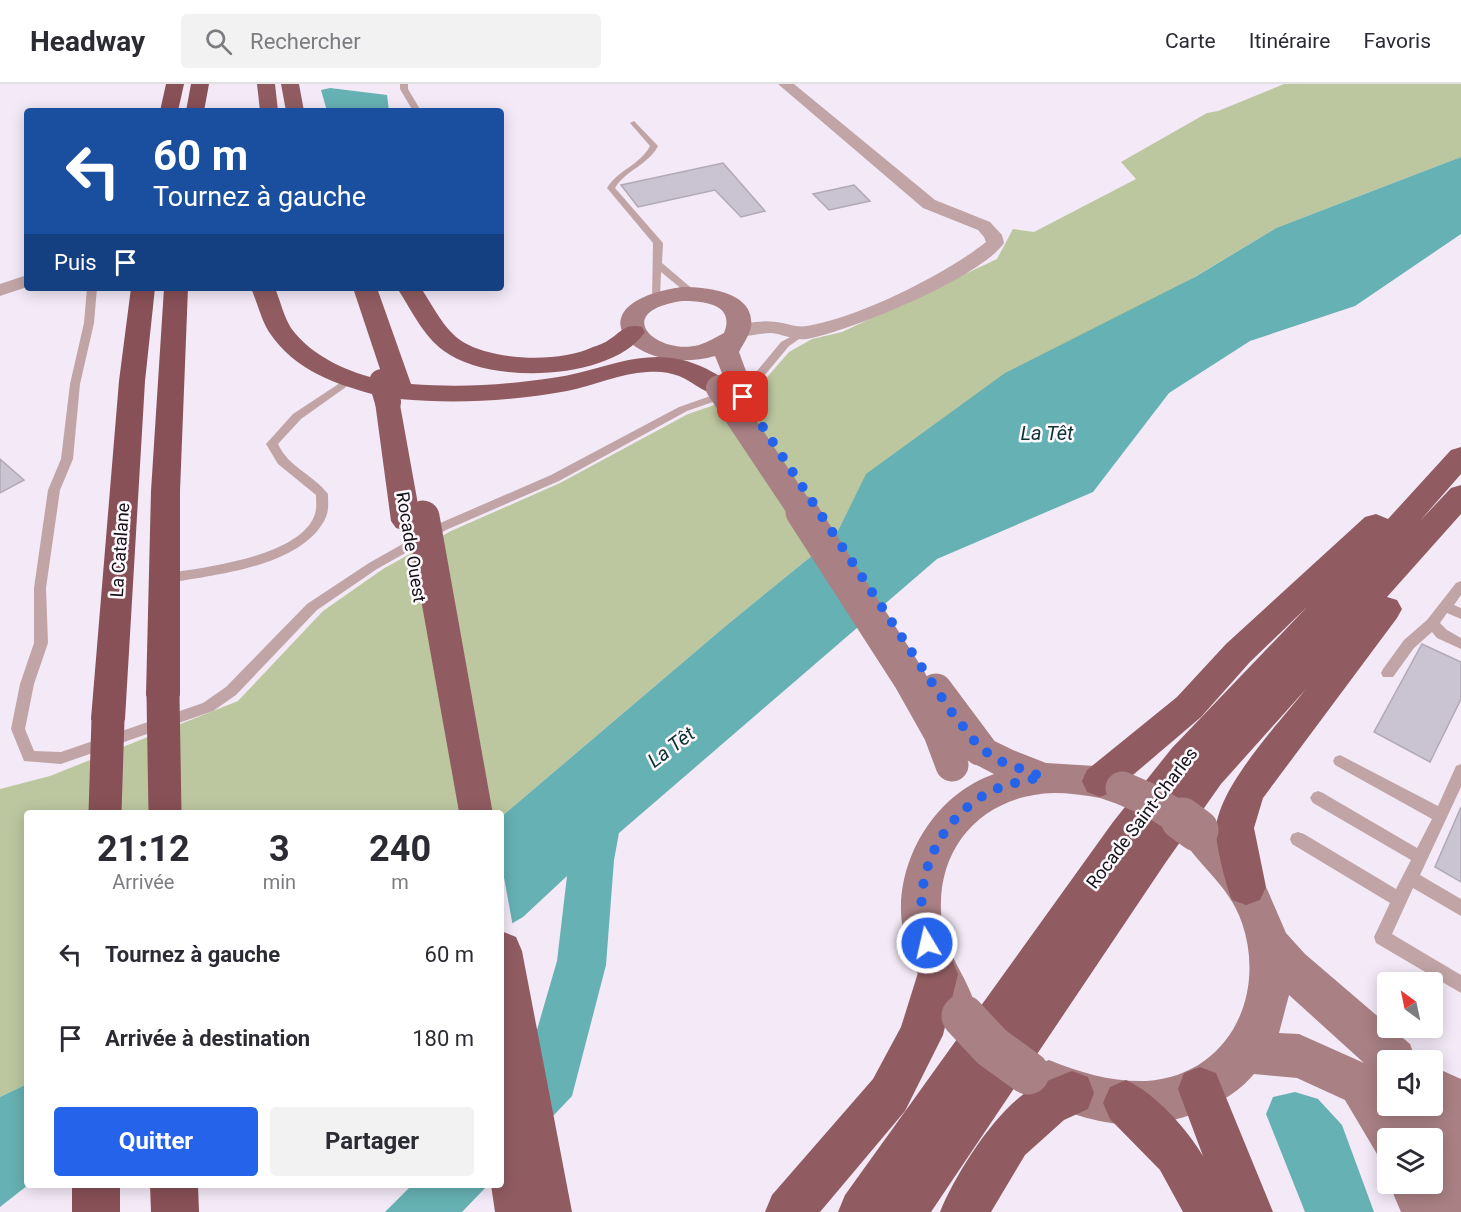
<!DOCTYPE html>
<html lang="fr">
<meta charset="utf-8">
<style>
body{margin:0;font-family:Roboto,sans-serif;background:#f2f2f3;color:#2b2b33;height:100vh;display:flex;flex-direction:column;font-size:22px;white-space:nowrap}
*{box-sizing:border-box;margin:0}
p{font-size:20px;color:#7c7c81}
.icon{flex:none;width:33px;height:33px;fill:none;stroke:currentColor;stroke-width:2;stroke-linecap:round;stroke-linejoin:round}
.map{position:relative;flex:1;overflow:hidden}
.drawer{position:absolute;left:24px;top:726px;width:480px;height:378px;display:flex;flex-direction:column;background:#fff;border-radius:6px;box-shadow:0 3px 15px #0003}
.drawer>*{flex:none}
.guide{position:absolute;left:24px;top:24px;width:480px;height:183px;border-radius:6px;box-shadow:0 3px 15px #0003;background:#1a4fa0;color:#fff;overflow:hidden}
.needle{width:39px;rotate:327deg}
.fabs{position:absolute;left:1377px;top:888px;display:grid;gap:12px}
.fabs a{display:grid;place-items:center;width:66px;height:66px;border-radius:6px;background:#fff;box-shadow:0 3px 15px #0003;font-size:30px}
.pin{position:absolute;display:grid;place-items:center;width:51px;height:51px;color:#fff;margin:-26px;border-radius:12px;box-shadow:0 3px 9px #0006}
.me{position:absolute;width:66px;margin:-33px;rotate:351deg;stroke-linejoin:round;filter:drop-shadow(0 0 4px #0008)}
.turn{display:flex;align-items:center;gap:21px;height:126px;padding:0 30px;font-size:27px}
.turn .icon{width:78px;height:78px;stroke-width:2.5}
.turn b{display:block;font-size:42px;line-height:51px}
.then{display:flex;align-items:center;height:57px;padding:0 30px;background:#0003;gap:12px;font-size:22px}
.eta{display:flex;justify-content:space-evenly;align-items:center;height:102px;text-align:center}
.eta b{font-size:36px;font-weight:700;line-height:42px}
.cta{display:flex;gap:12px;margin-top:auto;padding:12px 30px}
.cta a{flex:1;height:69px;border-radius:6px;background:#2563eb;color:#fff;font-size:24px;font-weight:700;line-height:69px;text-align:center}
.cta a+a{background:#f2f2f3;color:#2b2b33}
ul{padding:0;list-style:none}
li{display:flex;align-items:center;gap:18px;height:84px;padding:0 30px}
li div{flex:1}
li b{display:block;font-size:22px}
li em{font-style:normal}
header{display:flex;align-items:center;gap:36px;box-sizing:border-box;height:84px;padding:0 30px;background:#fff;border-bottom:2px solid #e1e1e2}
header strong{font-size:28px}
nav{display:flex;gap:33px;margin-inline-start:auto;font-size:21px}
.search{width:420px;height:54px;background:#f2f2f3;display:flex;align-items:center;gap:15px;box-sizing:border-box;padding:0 21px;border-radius:6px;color:#7c7c81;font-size:22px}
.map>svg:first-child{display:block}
.green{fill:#bcc7a0}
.water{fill:#66b1b3}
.pier{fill:#f3e9f7}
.building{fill:#cac3d1;stroke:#b0a9b6;stroke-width:1.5}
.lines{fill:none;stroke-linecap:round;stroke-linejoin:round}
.service{fill:#c1a4a6;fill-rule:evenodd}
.minor{fill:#c1a4a6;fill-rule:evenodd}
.secondary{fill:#a98084;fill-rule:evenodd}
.trunk{fill:#905c61;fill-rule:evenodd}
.motorway{fill:#885057;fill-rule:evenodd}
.secondary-bridge-far2{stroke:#a98084;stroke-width:26}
.secondary-bridge-far1{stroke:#a98084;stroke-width:33}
.secondary-bridge{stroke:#a98084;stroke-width:43}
.trunk-bridge-far1{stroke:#905c61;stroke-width:26}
.trunk-bridge{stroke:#905c61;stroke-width:33}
.motorway-bridge{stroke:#885057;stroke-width:33}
.route{stroke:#2563eb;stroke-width:10;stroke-dasharray:0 18}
.labels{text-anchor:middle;stroke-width:5;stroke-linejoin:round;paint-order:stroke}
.street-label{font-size:18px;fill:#151216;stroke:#fdf9fe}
.water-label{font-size:20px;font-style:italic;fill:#0e3335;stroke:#fdf9fe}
</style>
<header>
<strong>Headway</strong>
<div class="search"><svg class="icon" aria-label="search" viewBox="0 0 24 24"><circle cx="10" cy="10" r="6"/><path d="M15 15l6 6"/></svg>Rechercher</div>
<nav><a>Carte</a><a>Itinéraire</a><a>Favoris</a></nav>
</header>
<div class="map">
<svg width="1461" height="1128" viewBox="0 0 1461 1128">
<rect width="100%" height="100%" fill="#f3e9f7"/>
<!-- green -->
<path class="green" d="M1284,0H1461V73L1276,144L867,390L835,453L728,540L501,733V729H27V1000L0,1013V705L50,692L238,617L323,527L383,485L451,447L560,399L688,330L755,307L789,268L812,255L842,248L997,175L1013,145L1034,148L1136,95L1121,78L1207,29L1218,27Z"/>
<!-- water -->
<path class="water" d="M330,4L387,11L389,27H327L321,6Z
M1461,73V150L1355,222L1250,257L1169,309L1093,408L937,475L619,749L614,776L606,881L572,1012L501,1087L525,987L557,877L567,792L523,833L501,846V733L728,540L835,453L866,390L1005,289L1195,193L1276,144Z
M27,1000L28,1101L0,1123V1013Z
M1295,1008L1318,1015L1342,1041L1374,1128H1305L1266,1030L1273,1013Z
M412,1101H488L462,1128H385Z"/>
<!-- pier -->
<path class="pier" d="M501,777L513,843L501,849Z"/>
<!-- building -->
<path class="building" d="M723,79L765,127L741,133L715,106L638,123L621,101Z
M854,101L870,117L829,126L813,110Z
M0,375L24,396L0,409Z
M1422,560L1461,578V615L1430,678L1374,648Z
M1461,723V798L1435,783Z"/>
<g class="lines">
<!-- service -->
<path class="service" d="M400,0H408V5L421,27H413L400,5Z
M634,37L658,62C648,81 626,86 615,104L663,159L662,179L695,207V211H689L661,188L660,214L652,216L653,159L607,104C618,86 640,81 650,62L630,39Z
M87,204H97L94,239L80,300L73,375L60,406L46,504L48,559L34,600L25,645L34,667L61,668L203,619L226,603L307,520L369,479L438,440L551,391L679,323L742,301L752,293L781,258L803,246L808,249L789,262L760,297L750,305L687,327L559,397L446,446L377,485L317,526L236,611L213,627L61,680L24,677L11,645L20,600L34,559V504L48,406L61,375L70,300L84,239Z
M349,293L354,296L353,298L301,335L278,360C289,384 313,390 328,410C328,418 329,426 326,433C303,484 211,491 163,500L158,498L157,495L163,490C202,484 301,473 315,430C317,424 316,417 316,411L278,380L266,360L293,330Z
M1461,497V511L1454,521L1461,524V535L1447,529L1440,539L1447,546L1461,554V565L1437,554L1432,548L1414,564L1393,593H1383L1381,589L1383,585L1404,556L1427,536L1456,499Z
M1340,671L1438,722L1456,682L1461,680V703L1420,791L1461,815V832L1413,804L1392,850L1461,891V909L1376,859L1374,853L1390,819L1292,760L1290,755L1292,750L1298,748L1304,750L1396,805L1411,776L1313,719L1310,714L1313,709L1318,707L1323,709L1417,764L1432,735L1335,681L1333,677L1335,673Z"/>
<!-- minor -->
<path class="minor" d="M778,0H794L935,116L990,138L1002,151L1004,159C980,194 850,247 807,255C795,257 783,250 771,249C757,249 743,255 730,251L727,247L730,243C745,239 760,236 776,238C786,239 797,244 807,242C858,234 946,190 986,158L984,153L978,146L923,124Z
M27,191V203L0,212V200Z"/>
<!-- secondary -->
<path class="secondary" d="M682,203C705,203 756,207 751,243C749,252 743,260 739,268L750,298L746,304L737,306L728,304L715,272C635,295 566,220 682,203ZM682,217C702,217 736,219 724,249C716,253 708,258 699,261C657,272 609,228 682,217Z
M980,650L1013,666L1046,679L1095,682L1135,693L1140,704L1135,715C1131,716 1126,720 1122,720C1116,720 1106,716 1100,714C1085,711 1069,709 1054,709C978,711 930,770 943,845C948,870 963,889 972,912L966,927L951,933C929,924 926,909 917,888C908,867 900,844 901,821C903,764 940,709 994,690L967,676L962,665L967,654Z
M1197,729L1210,734L1246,772L1267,805L1286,849L1305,870L1410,960L1416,976H1388V1022H1432V982L1461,995V1128H1401L1389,1100H1432V1054H1388V1075L1377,1070L1345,1016L1297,994L1254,990C1240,1007 1221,1018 1201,1027C1139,1052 1092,1040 1033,1014L1027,998L1033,982L1049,976C1081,989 1112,998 1146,997C1228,992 1267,912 1242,839C1229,799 1194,780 1178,746L1184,734ZM1289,911L1364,979L1299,950L1279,949Z"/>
<!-- trunk -->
<path class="trunk" d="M257,0H275L278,27H260Z
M281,0H299L304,27H286Z
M251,204H275C280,216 284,233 291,244C313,274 349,288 384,297L353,204H377L411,300C450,303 490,302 529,297C545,295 562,293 578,289C625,277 660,262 707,285C716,290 726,295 732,304L728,310C709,315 696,299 679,292C669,288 658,287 647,288C620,289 594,302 567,307C511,317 456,320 399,315L421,437L416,444L406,447L396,444L391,437L375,318L380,312C337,301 295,287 269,248C261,235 257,218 251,204Z
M397,204H421C433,222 444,246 463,258C495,277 560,279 593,263C599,261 605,259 610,255C622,247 626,239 642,243L645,248C612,297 489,301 444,267C423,252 411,225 397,204Z
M1461,363V390L1419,438L1451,404L1461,401V430L1387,513L1397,516L1402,525L1397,534L1263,714L1254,744L1266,803L1260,816L1246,821L1232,816C1226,802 1215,759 1216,744C1220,701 1279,639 1306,605L1221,700L1166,778L931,1128H838L845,1111L1113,738L1172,664L1307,523L1250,578L1201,633L1113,708L1100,713L1087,708L1082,697L1087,686L1177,613L1226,560L1365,433L1376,430L1388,435L1451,366Z
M501,847L516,853L522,867L572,1128H495L491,1101H501Z
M937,870L952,876L958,890L943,951L905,1027L820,1128H765L772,1111L873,995L901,943L922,876Z
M1200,983L1216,989L1273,1128H1183L1160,1086L1110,1035L1103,1019L1110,1003L1126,996C1155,1009 1187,1045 1203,1072L1178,1005L1184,989Z
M1072,987L1088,993L1094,1009L1088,1025L1064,1036L1025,1071L991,1128H940C956,1089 996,1025 1034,1003C1046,997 1059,992 1072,987Z"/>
<!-- motorway -->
<path class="motorway" d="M166,0H184L178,27H160Z
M191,0H209L204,27H186Z
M131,204H155L145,297L125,635L120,645L108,649L96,645L91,635L119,297Z
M164,204H188L180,407V611L175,621L163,625L151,621L146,611L151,407Z
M72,1101H120V1128H72Z
M150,1101H198L199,1128H151Z"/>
<!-- secondary-bridge-far2 -->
<path class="secondary-bridge-far2" d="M719,304L803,430"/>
<!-- secondary-bridge-far1 -->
<path class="secondary-bridge-far1" d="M802,428L909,594L940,649L952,681
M936,606L980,665
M1122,704L1152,717L1184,737"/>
<!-- secondary-bridge -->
<path class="secondary-bridge" d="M1182,735L1197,746
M963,932L992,963L1028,989"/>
<!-- trunk-bridge-far1 -->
<path class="trunk-bridge-far1" d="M382,298L388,318"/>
<!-- trunk-bridge -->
<path class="trunk-bridge" d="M423,433L476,729"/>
<!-- motorway-bridge -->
<path class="motorway-bridge" d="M163,611L165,729
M105,729L108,635"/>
</g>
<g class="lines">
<!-- route -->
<path class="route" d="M743,313L950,626L980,664L1000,677L1043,693C1022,697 999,701 981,713C933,744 910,804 927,859"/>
</g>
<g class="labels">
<!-- street labels -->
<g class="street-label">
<text transform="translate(411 463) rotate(81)" y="6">Rocade Ouest</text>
<text transform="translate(120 466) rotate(-86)" y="6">La Catalane</text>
<text transform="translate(1142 734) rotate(-53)" y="6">Rocade Saint-Charles</text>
</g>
<!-- water labels -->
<g class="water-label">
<text x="1047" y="356">La Têt</text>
<text transform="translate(671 663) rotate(-37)" y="7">La Têt</text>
</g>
</g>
</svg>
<div class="fabs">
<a><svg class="needle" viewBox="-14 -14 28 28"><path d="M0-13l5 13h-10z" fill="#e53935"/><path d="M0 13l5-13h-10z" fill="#7c7c81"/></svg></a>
<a><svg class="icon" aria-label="sound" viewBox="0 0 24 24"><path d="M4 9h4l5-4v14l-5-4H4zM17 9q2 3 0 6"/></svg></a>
<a><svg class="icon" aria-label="layers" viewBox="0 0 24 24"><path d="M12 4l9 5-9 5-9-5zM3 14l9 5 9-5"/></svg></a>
</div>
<div class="pin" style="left:743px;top:313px;background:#d93025"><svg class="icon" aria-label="arrive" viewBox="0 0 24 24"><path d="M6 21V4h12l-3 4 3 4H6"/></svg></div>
<svg class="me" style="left:927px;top:859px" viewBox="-20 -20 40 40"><circle r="17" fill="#2563eb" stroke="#fff" stroke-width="3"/><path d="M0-11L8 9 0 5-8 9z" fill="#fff"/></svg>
<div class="guide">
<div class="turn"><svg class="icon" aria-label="left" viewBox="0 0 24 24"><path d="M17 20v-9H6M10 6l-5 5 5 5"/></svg><div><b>60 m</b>Tournez à gauche</div></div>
<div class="then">Puis<svg class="icon" aria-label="arrive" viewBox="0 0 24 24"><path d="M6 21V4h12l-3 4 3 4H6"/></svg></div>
</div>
<section class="drawer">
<div class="eta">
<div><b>21:12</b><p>Arrivée</p></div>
<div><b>3</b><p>min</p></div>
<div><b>240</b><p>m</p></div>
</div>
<ul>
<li><svg class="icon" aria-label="left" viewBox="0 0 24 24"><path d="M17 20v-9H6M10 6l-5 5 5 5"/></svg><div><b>Tournez à gauche</b></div><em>60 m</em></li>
<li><svg class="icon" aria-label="arrive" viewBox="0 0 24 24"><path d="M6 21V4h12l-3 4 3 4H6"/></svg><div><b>Arrivée à destination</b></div><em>180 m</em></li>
</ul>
<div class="cta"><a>Quitter</a><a>Partager</a></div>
</section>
</div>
